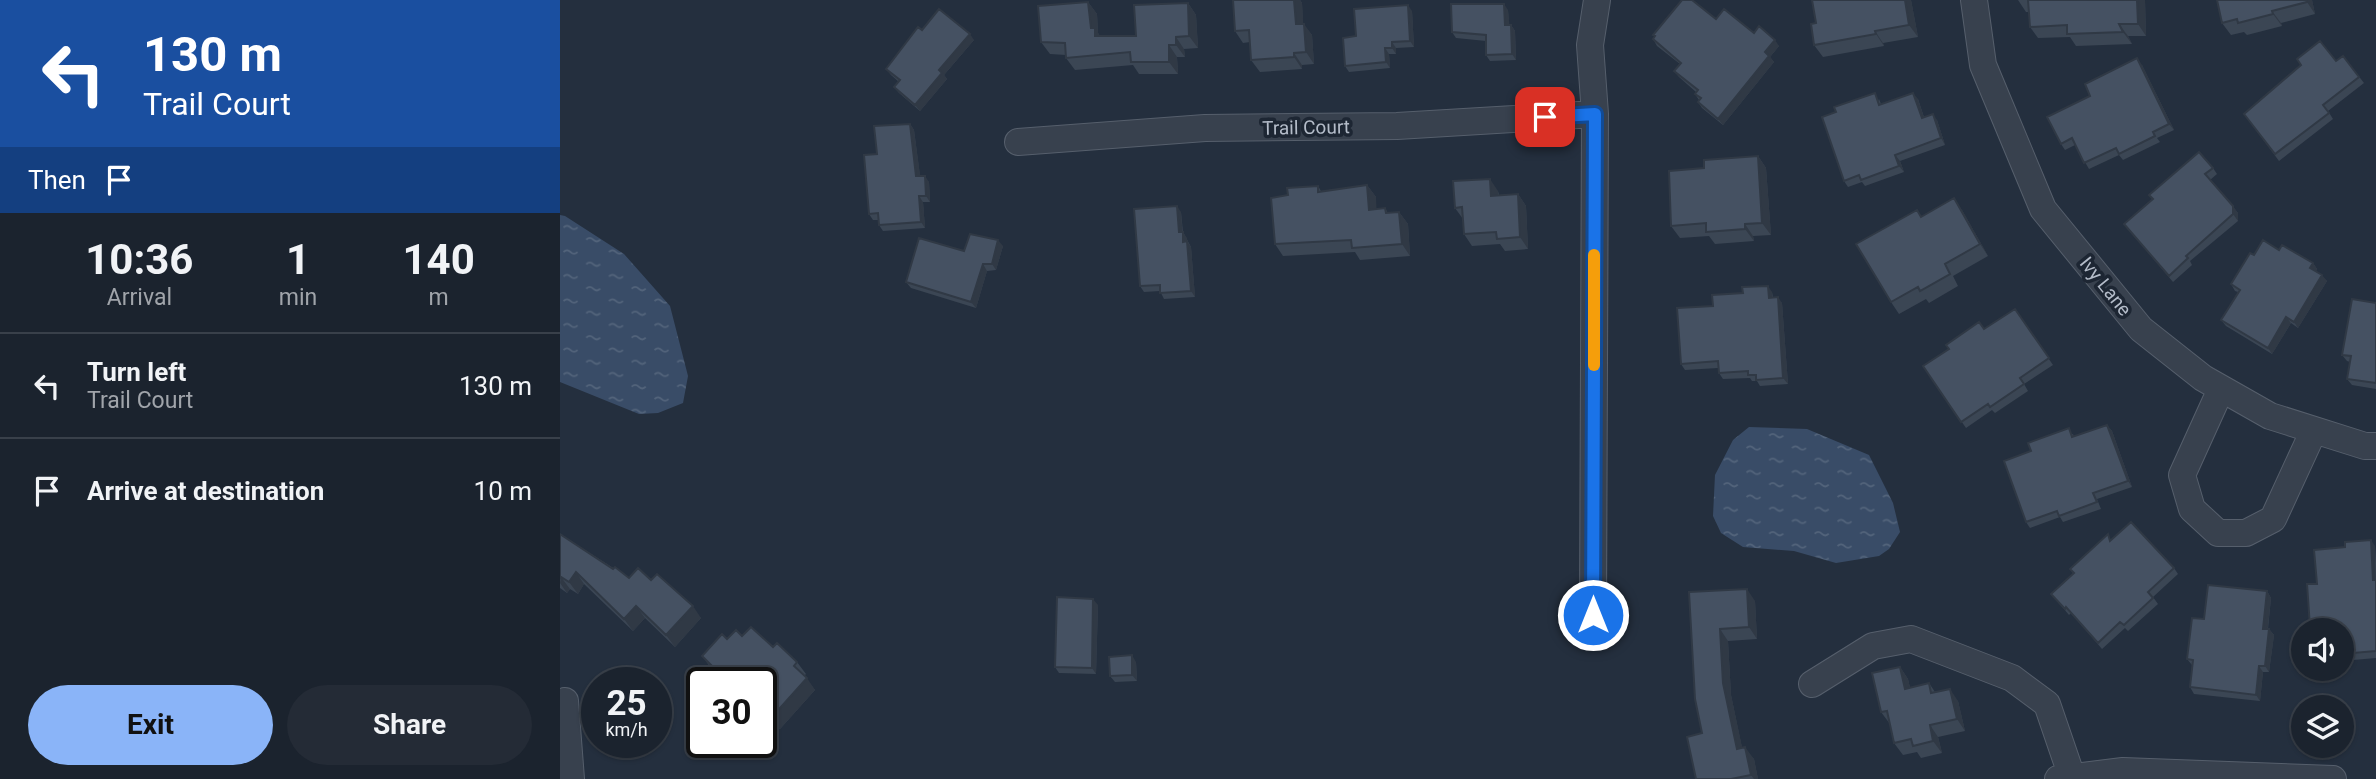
<!DOCTYPE html>
<style>
body{margin:0;font-family:Roboto,sans-serif;background:#242b36;color:#f1f3f6;height:100vh;display:flex;flex-direction:column;font-size:26px;white-space:nowrap}
*{box-sizing:border-box;margin:0}
p{font-size:23px;color:#a0a4aa}
.icon{flex:none;width:38px;height:38px;fill:none;stroke:currentColor;stroke-width:2;stroke-linecap:round;stroke-linejoin:round}
.map{position:relative;flex:1;overflow:hidden}
.sheet{display:flex;flex-direction:column;background:#1b232e;width:560px}
.sheet>*{flex:none}
.guide{background:#1a4fa0;color:#fff;overflow:hidden}
.fabs{position:absolute;left:1731px;top:618px;display:grid;gap:14px}
.fabs a{display:grid;place-items:center;width:63px;height:63px;border-radius:50%;background:#1b232e;box-shadow:0 2px 5px #0004,0 0 0 2px #39404a;font-size:35px}
.speed{position:absolute;left:21px;top:667px;display:flex;gap:14px;font-size:35px;font-weight:700;text-align:center}
.speed>*{display:grid;place-content:center;width:91px;height:91px;border-radius:50%;background:#1b232e;box-shadow:0 2px 5px #0004,0 0 0 2px #39404a;line-height:1}
.speed small{font-size:18px;font-weight:400}
.speed .limit{border:4px solid #111;border-radius:10px;background:#fff;color:#111}
.pin{position:absolute;display:grid;place-items:center;width:60px;height:60px;color:#fff;margin:-30px;border-radius:14px;box-shadow:0 4px 10px #0006}
.me{position:absolute;width:77px;margin:-38px;rotate:0deg;stroke-linejoin:round;filter:drop-shadow(0 0 5px #0008)}
.turn{display:flex;align-items:center;gap:24px;height:147px;padding:0 28px;font-size:32px}
.turn .icon{width:91px;height:91px;stroke-width:2.5}
.turn b{display:block;font-size:49px;line-height:60px}
.then{display:flex;align-items:center;height:66px;padding:0 28px;background:#0003;gap:14px;font-size:26px}
.eta{display:flex;justify-content:space-evenly;align-items:center;height:119px;text-align:center}
.eta b{font-size:42px;font-weight:700;line-height:49px}
.button{display:flex;gap:14px;margin-top:auto;padding:14px 28px}
.button a{flex:1;height:80px;border-radius:42px;background:#8ab4f8;color:#111;font-size:28px;font-weight:700;line-height:80px;text-align:center}
.button a+a{background:#242b36;color:#f1f3f6}
ul{padding:0;list-style:none}
li{display:flex;align-items:center;gap:21px;height:105px;padding:0 28px;border-top:2px solid #39404a}
li div{flex:1}
li b{display:block;font-size:26px}
li em{font-style:normal}
main{display:flex;flex:1;min-height:0}
.map>svg:first-child{display:block}
.water{fill:url(#water-ripples)}
.lines{fill:none;stroke-linecap:round;stroke-linejoin:round}
.minor-casing{stroke:#565f6c;stroke-width:28}
.minor{stroke:#38414e;stroke-width:26}
.wall{fill:#3b4654}
.shaded-wall{fill:#303945}
.building{fill:#455162;stroke:#303945;stroke-width:2}
.route-casing{stroke:#114b97;stroke-width:18}
.route{stroke:#1a73e8;stroke-width:12}
.slow{stroke:#f59e0b;stroke-width:12}
.labels{text-anchor:middle;stroke-width:7;stroke-linejoin:round;paint-order:stroke}
.street-label{font-size:19px;fill:#b4bcc9;stroke:#1d2633}
</style>
<main>
<section class="sheet">
<div class="guide">
<div class="turn"><svg class="icon" aria-label="left" viewBox="0 0 24 24"><path d="M17 20v-9H6M10 6l-5 5 5 5"/></svg><div><b>130 m</b>Trail Court</div></div>
<div class="then">Then<svg class="icon" aria-label="arrive" viewBox="0 0 24 24"><path d="M6 21V4h12l-3 4 3 4H6"/></svg></div>
</div>
<div class="eta">
<div><b>10:36</b><p>Arrival</p></div>
<div><b>1</b><p>min</p></div>
<div><b>140</b><p>m</p></div>
</div>
<ul>
<li><svg class="icon" aria-label="left" viewBox="0 0 24 24"><path d="M17 20v-9H6M10 6l-5 5 5 5"/></svg><div><b>Turn left</b><p>Trail Court</p></div><em>130 m</em></li>
<li><svg class="icon" aria-label="arrive" viewBox="0 0 24 24"><path d="M6 21V4h12l-3 4 3 4H6"/></svg><div><b>Arrive at destination</b></div><em>10 m</em></li>
</ul>
<div class="button"><a>Exit</a><a>Share</a></div>
</section>
<div class="map">
<svg width="1816" height="779" viewBox="0 0 1816 779">
<defs>
<pattern id="water-ripples" width="26" height="14" patternUnits="userSpaceOnUse" patternTransform="scale(1.75)"><rect width="26" height="14" fill="#394c67"/><path d="M2 4q2-2 4 0t4 0M15 11q2-2 4 0t4 0" fill="none" stroke="#53647b"/></pattern>
</defs>
<rect width="100%" height="100%" fill="#242f3e"/>
<!-- water -->
<path class="water" d="M0,215L5,216L64,254L110,306L128,376L123,403L98,413L79,414L0,382Z
M1189,427L1247,429L1309,455L1333,503L1340,532L1329,549L1319,556L1276,563L1234,551L1183,547L1161,533L1153,516L1155,475L1173,440Z"/>
<g class="lines">
<defs>
<path id="minor" d="M1414,0L1423,65L1483,209L1581,329L1643,378L1710,416L1805,446H1816
M458,142L645,128L837,126L1035,114
M1661,389L1622,475L1632,509L1658,533H1686L1713,519L1754,430
M1033,615L1035,114L1030,45L1037,0
M1252,684L1313,646L1351,639L1452,678L1487,704L1512,777
M5,701L11,779
M1498,779L1563,771L1773,779"/>
</defs>
<!-- minor casing -->
<use href="#minor" class="minor-casing"/>
<!-- minor -->
<use href="#minor" class="minor"/>
</g>
<!-- wall -->
<path class="wall" d="M673,0H740L742,3L743,24L752,35L754,64L742,65V69L700,72L691,60L690,42L683,43L675,31Z
M1252,0H1351L1358,37L1323,43L1324,46L1263,57L1254,45L1256,23Z
M1458,0H1585L1586,36H1568L1572,44L1516,46L1510,37L1478,38L1470,27L1469,12H1466Z
M1657,0H1752L1755,14L1721,23L1722,26L1687,35L1684,32L1671,35L1662,23Z
M528,2L537,14L538,33L540,36H576L628,3L636,15L638,48L624,49L625,57H617L618,74H579L573,65L515,70L506,58V55L490,54L481,42Z
M948,10L949,25H951L955,31L956,60L930,61L926,55V41L896,38L892,32Z
M852,11L854,47L836,48V54H829L830,68L789,72L785,66L796,36Z
M1156,19L1194,33L1219,46L1210,57L1214,62L1163,125L1142,108L1138,102L1139,100L1135,94L1136,92L1119,77L1114,71L1120,64L1097,46L1093,39L1095,37L1093,35Z
M362,30L414,40L384,75L387,79L360,111L339,93L334,87L339,82L331,75L326,69Z
M1783,56L1804,83L1768,111L1773,119L1719,161L1684,114L1776,61Z
M1582,65L1614,130L1597,138L1600,142L1563,160L1559,155L1529,169L1515,145L1505,150L1501,144L1530,96Z
M1319,99L1321,104L1358,99L1364,117L1377,120L1385,145L1340,161L1344,172L1305,186L1302,182L1288,187L1284,181Z
M350,124L354,130L360,176L369,182L370,202H363L365,228L323,231L319,225L318,220H313L309,214L317,154Z
M1198,156L1206,168L1211,235L1193,236L1194,241L1155,244L1149,236L1120,238L1111,226L1144,168Z
M1653,168L1657,174L1650,180L1678,213V221L1630,261L1632,265L1613,282L1564,224L1592,199L1589,195Z
M807,185L816,197V209L825,208L828,213L839,212L848,224L850,256L800,260L795,252L723,256L715,244L758,186L761,191Z
M938,191L939,195L958,194L966,206L968,249L945,251L940,244L912,246L904,234L903,219L895,208Z
M1402,210L1428,256L1393,276L1398,286L1369,303L1366,299L1339,314L1331,302L1362,217Z
M621,212L623,232L631,247L635,297L604,299L600,291L584,292L580,286Z
M443,246L436,270L427,271L416,308L351,288L346,282L404,251Z
M1719,250L1753,263L1757,269L1756,271L1767,281L1738,328L1731,323L1712,354L1666,326L1661,320L1678,292L1675,291L1671,284L1694,255Z
M1212,292L1213,297L1222,303L1228,384L1200,386L1197,381H1192L1190,378L1163,379L1159,373L1158,368L1125,370L1121,364L1153,306Z
M1816,303V389L1792,385L1787,379L1790,362L1787,361L1782,355Z
M1455,309L1493,365L1464,384L1468,391L1435,413L1432,410L1406,428L1363,366L1389,349L1424,329Z
M1547,425L1552,431L1572,487L1537,499L1541,509L1503,522L1500,517L1470,528L1466,522L1471,451L1513,434L1514,437Z
M0,534L69,578L91,580L141,618L115,647L85,618L73,631L24,584L18,594L10,589L7,593L0,588Z
M1552,540L1614,568L1618,574L1593,597L1598,604L1568,631L1565,628L1542,649L1511,613L1509,615L1491,594L1513,573L1510,569Z
M1815,546L1816,563V658L1782,661V630H1752L1750,627L1757,584Z
M1707,591L1711,598L1708,629H1709L1714,635L1709,672H1703L1700,701L1634,694L1630,687L1632,665L1627,659Z
M1129,592L1195,601L1197,639L1168,641L1171,695L1182,748L1194,759L1198,779H1136L1142,733Z
M538,605L536,674L499,673L495,667Z
M182,636L213,647L237,662L246,674L244,676L255,690L220,729L201,711V682H164L151,668L142,656L167,639Z
M576,662L577,681L555,682L550,676Z
M1340,667L1348,679L1350,688L1369,683L1375,692L1398,701L1405,731L1378,737L1382,753L1361,758L1357,752L1343,755L1334,743L1330,724L1321,712Z"/>
<!-- shaded-wall -->
<path class="shaded-wall" d="M734,0H740L742,3L744,36L736,24Z
M1345,0H1351L1358,37L1349,25Z
M1577,0H1585L1586,36L1578,24Z
M1746,0H1752L1755,14L1747,2Z
M528,2L537,14L538,33L543,40L544,48L531,28Z
M628,3L636,15L638,48L629,36Z
M944,4L948,10L950,31L945,25Z
M848,5L852,11L854,47L850,41Z
M1712,11L1721,23L1722,26L1713,14Z
M744,24L752,35L754,64L746,52Z
M1559,24L1568,36L1572,44L1563,32Z
M951,25L955,31L956,60L952,54Z
M1315,31L1323,43L1324,46L1316,34Z
M410,34L414,40L384,75L387,79L360,111L355,105L379,70Z
M616,37L624,49L625,57L616,45Z
M1215,40L1219,46L1210,57L1214,62L1163,125L1158,119L1205,52Z
M832,42L836,48V54L832,48Z
M609,45L617,57L618,74L609,62Z
M825,48L829,54L830,68L826,62Z
M734,53L742,65V69L734,57Z
M1577,58L1582,65L1614,130L1609,124Z
M1353,93L1358,99L1366,124L1362,118Z
M1373,114L1377,120L1385,145L1381,138Z
M350,124L354,130L361,182L356,176Z
M1335,155L1340,161L1344,172L1339,166Z
M1198,156L1206,168L1211,235L1202,223Z
M365,176L369,182L370,202L366,196Z
M930,179L938,191L939,208L931,196Z
M807,185L816,197L817,222L809,210Z
M958,194L966,206L968,249L960,237Z
M359,196L363,202L365,228L361,222Z
M1394,198L1402,210L1428,256L1420,244Z
M617,206L621,212L623,239L619,232Z
M1673,206L1678,213V221L1673,214Z
M839,212L848,224L850,256L842,244Z
M1185,224L1193,236L1194,241L1185,229Z
M623,232L627,238L628,248L623,242Z
M438,240L443,246L436,270L432,264Z
M627,241L631,247L635,297L631,291Z
M1753,263L1757,269L1755,274L1750,268Z
M423,264L427,271L416,308L411,302Z
M1762,275L1767,281L1738,328L1734,322Z
M1208,286L1212,292L1213,304L1209,298Z
M1218,297L1222,303L1228,384L1223,378Z
M1726,317L1731,323L1712,354L1708,348Z
M1547,425L1552,431L1572,487L1568,481Z
M1811,540L1815,546L1816,584L1813,580Z
M16,572L24,584L18,594L9,582Z
M1,577L10,589L7,593L0,583Z
M1187,589L1195,601L1197,639L1189,627Z
M1707,591L1711,598L1707,635L1703,629Z
M533,599L538,605L536,674L532,668Z
M76,606L85,618L73,631L64,619Z
M133,606L141,618L115,647L106,635Z
M1160,629L1168,641L1171,695L1185,761L1177,749L1163,683Z
M1709,629L1714,635L1709,672L1705,666Z
M572,655L576,662L577,681L572,675Z
M1699,666L1703,672L1700,701L1696,695Z
M1340,667L1348,679L1353,701L1345,689Z
M247,678L255,690L220,729L212,717Z
M1390,689L1398,701L1405,731L1397,719Z
M1370,725L1378,737L1382,753L1373,741Z
M1185,747L1194,759L1198,779H1194L1191,775Z"/>
<!-- building -->
<path class="building" d="M673,0H734L736,24H744L746,52L734,53V57L691,60L689,30L675,31Z
M1122,0H1132L1156,19L1164,9L1194,33L1199,26L1215,40L1205,52L1209,56L1158,119L1138,102L1141,98L1135,94L1138,90L1114,71L1121,63L1093,39L1095,36L1093,35Z
M1252,0H1345L1349,25L1315,31L1316,34L1254,45L1251,24L1256,23Z
M1468,0H1577L1578,24H1559L1563,32L1507,34V25L1470,27Z
M1657,0H1746L1747,2L1712,11L1713,14L1678,23L1677,19L1662,23Z
M528,2L531,28H535V36H576L574,5L628,3L629,36L616,37V45H609V62H571L570,52L506,58L505,43L481,42L478,6Z
M891,4H944L945,25H951L952,54L926,55V35L892,32Z
M848,5L850,41L832,42V48H825L826,62L785,66L783,38L796,36L794,9Z
M379,9L410,34L379,70L382,73L355,105L334,87L340,80L326,69L358,27L362,30Z
M1760,41L1776,61L1783,56L1799,77L1763,105L1769,113L1715,154L1684,114L1741,65L1737,59Z
M1577,58L1609,124L1593,132L1595,136L1559,154L1556,148L1524,163L1512,138L1501,144L1487,117L1530,96L1525,84Z
M1315,93L1319,105L1353,93L1362,118L1373,114L1381,138L1335,155L1339,166L1301,180L1299,175L1284,181L1262,117L1276,112L1274,107Z
M350,124L356,176H365L366,196H359L361,222L319,225L318,213L309,214L304,155L317,154L314,126Z
M1639,152L1653,168L1645,174L1673,206V214L1626,256L1628,258L1609,276L1564,224L1593,199L1589,195Z
M1198,156L1202,223L1185,224V229L1146,232V223L1111,226L1109,171L1144,168V160Z
M930,179L931,196L958,194L960,237L937,239L936,232L904,234L902,207L895,208L893,181Z
M807,185L809,210L825,208L826,213L839,212L842,244L792,248L791,240L715,244L711,198L728,195L727,188L758,186V192Z
M1394,198L1420,244L1385,264L1390,274L1360,291L1358,287L1331,302L1296,244L1357,210L1361,217Z
M617,206L619,232H623V242L627,241L631,291L600,293V285L580,286L574,209Z
M410,234L438,240L432,264H423L411,302L346,282L359,238L404,251Z
M1703,240L1719,250L1722,245L1753,263L1750,268L1762,275L1734,322L1726,317L1708,348L1661,320L1680,290L1671,284L1690,253L1694,255Z
M1208,286L1209,298L1218,297L1223,378L1196,380V375H1188V371L1159,373L1158,361L1121,364L1117,308L1153,306L1152,295L1183,293L1182,287Z
M1792,299L1816,303V383L1787,379L1791,356L1782,355Z
M1455,309L1489,358L1460,378L1464,384L1430,407L1428,404L1401,422L1363,366L1389,349L1386,345L1419,322L1424,329Z
M1547,425L1568,481L1533,493L1537,502L1499,516L1497,511L1466,522L1444,461L1471,451L1468,443L1509,428L1512,437Z
M1571,522L1614,568L1588,592L1593,598L1564,625L1560,622L1538,643L1506,607L1505,609L1491,594L1514,573L1510,569L1548,534L1550,541Z
M0,534L53,569L55,567L69,578L78,568L91,580L97,574L133,606L106,635L76,606L64,619L16,572L9,582L1,577L0,579Z
M1811,540L1813,580H1816V651L1782,654V630H1756V627H1750L1747,584H1757L1754,550L1785,547V542Z
M1648,585L1707,591L1703,629H1709L1705,666H1699L1696,695L1630,687L1633,660L1627,659L1632,618L1644,619Z
M1187,589L1189,627L1160,629L1163,683L1177,749L1185,747L1191,775L1171,779H1136L1127,737L1142,733L1135,699L1129,592Z
M497,597L533,599L532,668L495,667Z
M191,627L213,647L217,643L237,662L234,666L247,678L212,717L201,707V682H175L173,681L172,682H168L142,656L162,634L167,639L176,630L182,636Z
M572,655V675L550,676L549,657Z
M1340,667L1345,689L1369,683L1371,693L1390,689L1397,719L1370,725L1373,741L1353,746L1351,739L1334,743L1327,711L1321,712L1312,673Z"/>
<g class="lines">
<defs>
<path id="route" d="M985,117L1035,114L1033,615"/>
</defs>
<!-- route casing -->
<use href="#route" class="route-casing"/>
<!-- route -->
<use href="#route" class="route"/>
<!-- slow -->
<path class="slow" d="M1034,365V255"/>
</g>
<g class="labels">
<!-- street labels -->
<g class="street-label">
<text transform="translate(746 127) rotate(-1)" y="7">Trail Court</text>
<text transform="translate(1546 286) rotate(51)" y="7">Ivy Lane</text>
</g>
</g>
</svg>
<div class="fabs">
<a><svg class="icon" aria-label="sound" viewBox="0 0 24 24"><path d="M4 9h4l5-4v14l-5-4H4zM17 9q2 3 0 6"/></svg></a>
<a><svg class="icon" aria-label="layers" viewBox="0 0 24 24"><path d="M12 4l9 5-9 5-9-5zM3 14l9 5 9-5"/></svg></a>
</div>
<div class="speed"><div>25<small>km/h</small></div><div class="limit">30</div></div>
<div class="pin" style="left:985px;top:117px;background:#d93025"><svg class="icon" aria-label="arrive" viewBox="0 0 24 24"><path d="M6 21V4h12l-3 4 3 4H6"/></svg></div>
<svg class="me" style="left:1033px;top:615px" viewBox="-20 -20 40 40"><circle r="17" fill="#1a73e8" stroke="#fff" stroke-width="3"/><path d="M0-11L8 9 0 5-8 9z" fill="#fff"/></svg>
</div>
</main>
